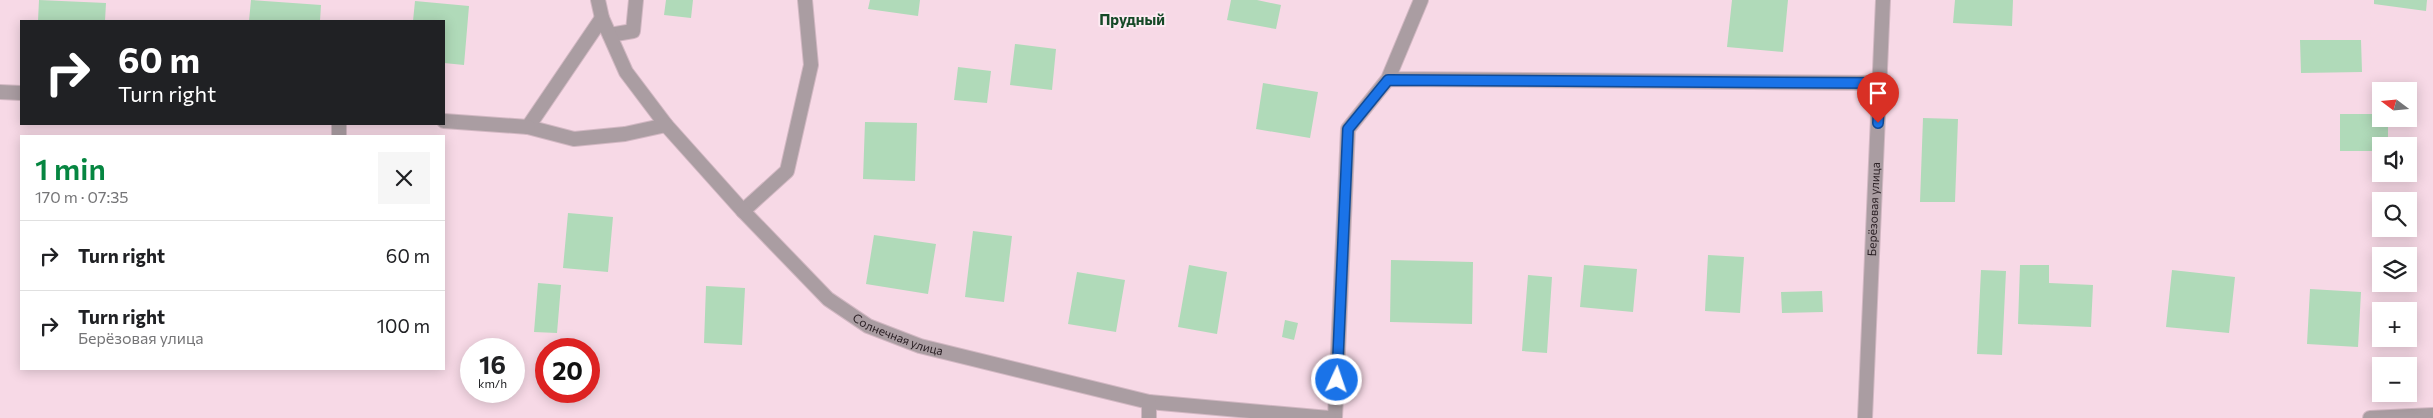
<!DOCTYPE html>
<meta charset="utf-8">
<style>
body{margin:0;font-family:Commissioner,sans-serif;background:#f6f6f6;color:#202124;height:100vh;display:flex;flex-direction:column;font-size:19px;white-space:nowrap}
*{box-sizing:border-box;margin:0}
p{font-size:16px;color:#757577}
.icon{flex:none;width:28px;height:28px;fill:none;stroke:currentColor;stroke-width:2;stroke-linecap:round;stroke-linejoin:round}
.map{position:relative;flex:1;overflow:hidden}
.panel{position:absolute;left:20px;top:135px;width:425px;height:235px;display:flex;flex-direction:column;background:#fff;border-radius:0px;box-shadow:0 2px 12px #0003}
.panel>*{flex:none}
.banner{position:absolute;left:20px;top:20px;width:425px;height:105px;border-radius:0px;box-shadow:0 2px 12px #0003;background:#202124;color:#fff;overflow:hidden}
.needle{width:32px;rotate:286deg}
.fabs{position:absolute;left:2372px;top:82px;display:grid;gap:10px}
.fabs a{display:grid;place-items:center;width:45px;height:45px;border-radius:0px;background:#fff;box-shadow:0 2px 12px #0003;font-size:25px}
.speed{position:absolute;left:460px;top:338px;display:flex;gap:10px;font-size:25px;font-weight:700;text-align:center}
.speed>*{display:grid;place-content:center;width:65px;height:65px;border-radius:50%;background:#fff;box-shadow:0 2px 12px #0003;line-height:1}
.speed small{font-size:12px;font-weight:400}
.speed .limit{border:8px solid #d22;background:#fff;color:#111}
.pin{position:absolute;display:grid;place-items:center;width:42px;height:42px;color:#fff;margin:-51px -21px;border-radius:50% 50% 50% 0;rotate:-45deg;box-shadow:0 0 5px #0007}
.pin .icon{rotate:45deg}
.me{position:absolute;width:55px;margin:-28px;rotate:3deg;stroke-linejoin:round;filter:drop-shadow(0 0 4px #0008)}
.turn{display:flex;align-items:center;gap:18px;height:105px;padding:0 15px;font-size:22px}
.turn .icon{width:65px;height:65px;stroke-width:2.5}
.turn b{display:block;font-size:35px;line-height:42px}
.round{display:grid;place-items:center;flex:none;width:52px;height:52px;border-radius:0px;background:#f6f6f6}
.summary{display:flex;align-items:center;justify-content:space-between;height:85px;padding:0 15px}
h1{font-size:30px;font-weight:600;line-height:38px;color:#068641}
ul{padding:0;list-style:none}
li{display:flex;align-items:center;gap:15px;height:70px;padding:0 15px;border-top:1px solid #e0e0e0}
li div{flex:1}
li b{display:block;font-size:19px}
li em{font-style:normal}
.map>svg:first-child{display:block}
.building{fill:#b0dab9}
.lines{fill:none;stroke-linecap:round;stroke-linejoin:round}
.service-casing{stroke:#d2b8c3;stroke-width:16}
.minor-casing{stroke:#d2b8c3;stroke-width:16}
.service{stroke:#aa9da2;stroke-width:14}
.minor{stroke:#aa9da2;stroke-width:14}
.route-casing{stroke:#114b97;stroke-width:12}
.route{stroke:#1a73e8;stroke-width:9}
.labels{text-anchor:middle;stroke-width:4;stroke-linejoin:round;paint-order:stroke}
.street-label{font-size:12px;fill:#2b2025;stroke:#fdeaf2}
.quarter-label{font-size:15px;font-weight:bold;fill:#164927;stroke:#fdeaf2}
</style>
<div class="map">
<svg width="2433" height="418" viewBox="0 0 2433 418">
<rect width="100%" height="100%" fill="#f7d9e6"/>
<!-- building -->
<path class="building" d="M39,0L106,3L105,21H38Z
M251,0L321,5L320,21H249Z
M666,0H693L691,18L664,15Z
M870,0H920L918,16L868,9Z
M1231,0H1257L1281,5L1276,29L1227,20Z
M1732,0H1788L1783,52L1727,47Z
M1955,0H2013L2012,26L1953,23Z
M2374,0H2427L2426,11L2374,4Z
M415,1L469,6L464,65L444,63V21H413Z
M2300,40H2361L2362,72L2301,73Z
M1015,44L1056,49L1052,90L1010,85Z
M958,67L991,71L987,103L954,100Z
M1263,83L1318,92L1310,138L1256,129Z
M2340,114H2381V119H2388V146H2381V151H2340Z
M1923,118L1958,119L1955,202H1920Z
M865,122L917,123L915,181L863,179Z
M568,213L613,217L608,272L563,268Z
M973,231L1012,236L1004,302L965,297Z
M874,235L936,244L928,294L866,284Z
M1708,255L1744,257L1740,313L1705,311Z
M1391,260L1473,262L1472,324L1390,322Z
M1189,265L1227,272L1217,334L1178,327Z
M1584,265L1637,269L1633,312L1580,307Z
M2020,265H2049V283L2093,285L2091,327L2018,324Z
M1981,270L2006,271L2002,355L1977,354Z
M2172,270L2235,277L2229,333L2166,327Z
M1077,272L1125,280L1116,332L1068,324Z
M1528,275L1552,277L1547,353L1522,351Z
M538,283L561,285L557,333L534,332Z
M706,286L745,288L742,345L704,343Z
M2310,289L2361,292L2358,347L2307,344Z
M1822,291L1823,312L1782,313L1781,292Z
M1285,320L1298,323L1294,340L1282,337Z"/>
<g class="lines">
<defs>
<path id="service" d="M610,35L633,31L636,0
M1388,79L1880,83
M339,136V124
M743,211L787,171L811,65L805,0
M1335,418L1348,129L1388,79L1421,0"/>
<g id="minor">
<path id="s1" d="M598,0L602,18L626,72L666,125L743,211L828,299L868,326L920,346L1149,402L1329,418"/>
<path d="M602,18L528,127L574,139L625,134L666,125"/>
<path d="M0,92L21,93"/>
<path d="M444,121L528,127"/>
<path d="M1149,402V418"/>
<path id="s2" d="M1865,418L1883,0"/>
<path d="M2370,418L2433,415"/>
</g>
</defs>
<!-- service casing -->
<use href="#service" class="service-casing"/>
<!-- minor casing -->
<use href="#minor" class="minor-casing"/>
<!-- service -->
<use href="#service" class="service"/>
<!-- minor -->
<use href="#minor" class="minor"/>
</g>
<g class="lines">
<defs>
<path id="route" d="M1337,380L1348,129L1388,80L1880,83L1878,123"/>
</defs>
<!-- route casing -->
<use href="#route" class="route-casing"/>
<!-- route -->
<use href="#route" class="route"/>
</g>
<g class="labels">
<!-- street labels -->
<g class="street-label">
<text dy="4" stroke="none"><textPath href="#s2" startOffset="209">Берёзовая улица</textPath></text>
<text dy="4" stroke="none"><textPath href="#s1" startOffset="461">Солнечная улица</textPath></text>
</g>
<!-- quarter labels -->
<g class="quarter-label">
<text x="1132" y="25">Прудный</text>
</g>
</g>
</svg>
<div class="fabs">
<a><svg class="needle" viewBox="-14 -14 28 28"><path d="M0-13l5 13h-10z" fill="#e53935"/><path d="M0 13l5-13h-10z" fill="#757577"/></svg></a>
<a><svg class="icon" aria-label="sound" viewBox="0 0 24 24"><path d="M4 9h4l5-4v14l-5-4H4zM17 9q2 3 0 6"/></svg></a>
<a><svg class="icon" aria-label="search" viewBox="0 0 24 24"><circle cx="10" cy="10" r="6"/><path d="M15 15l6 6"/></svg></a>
<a><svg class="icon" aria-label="layers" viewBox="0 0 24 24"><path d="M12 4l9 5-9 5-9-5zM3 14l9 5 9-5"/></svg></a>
<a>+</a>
<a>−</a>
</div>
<div class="speed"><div>16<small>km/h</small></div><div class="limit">20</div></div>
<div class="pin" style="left:1878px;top:123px;background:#d93025"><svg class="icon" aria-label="arrive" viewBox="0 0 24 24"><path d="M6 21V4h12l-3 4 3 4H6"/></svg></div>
<svg class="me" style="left:1337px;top:380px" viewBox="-20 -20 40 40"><circle r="17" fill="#1a73e8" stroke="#fff" stroke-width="3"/><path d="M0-11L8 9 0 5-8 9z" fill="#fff"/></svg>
<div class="banner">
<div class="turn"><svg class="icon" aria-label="right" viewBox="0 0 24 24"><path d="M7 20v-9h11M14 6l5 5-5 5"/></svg><div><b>60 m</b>Turn right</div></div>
</div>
<section class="panel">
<div class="summary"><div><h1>1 min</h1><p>170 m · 07:35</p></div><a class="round"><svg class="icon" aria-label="close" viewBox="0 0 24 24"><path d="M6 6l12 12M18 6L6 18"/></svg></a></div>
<ul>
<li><svg class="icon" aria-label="right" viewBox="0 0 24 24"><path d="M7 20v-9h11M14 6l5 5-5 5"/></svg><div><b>Turn right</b></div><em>60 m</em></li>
<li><svg class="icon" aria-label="right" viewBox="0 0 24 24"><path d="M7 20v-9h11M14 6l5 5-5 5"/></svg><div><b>Turn right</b><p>Берёзовая улица</p></div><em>100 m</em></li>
</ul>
</section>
</div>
